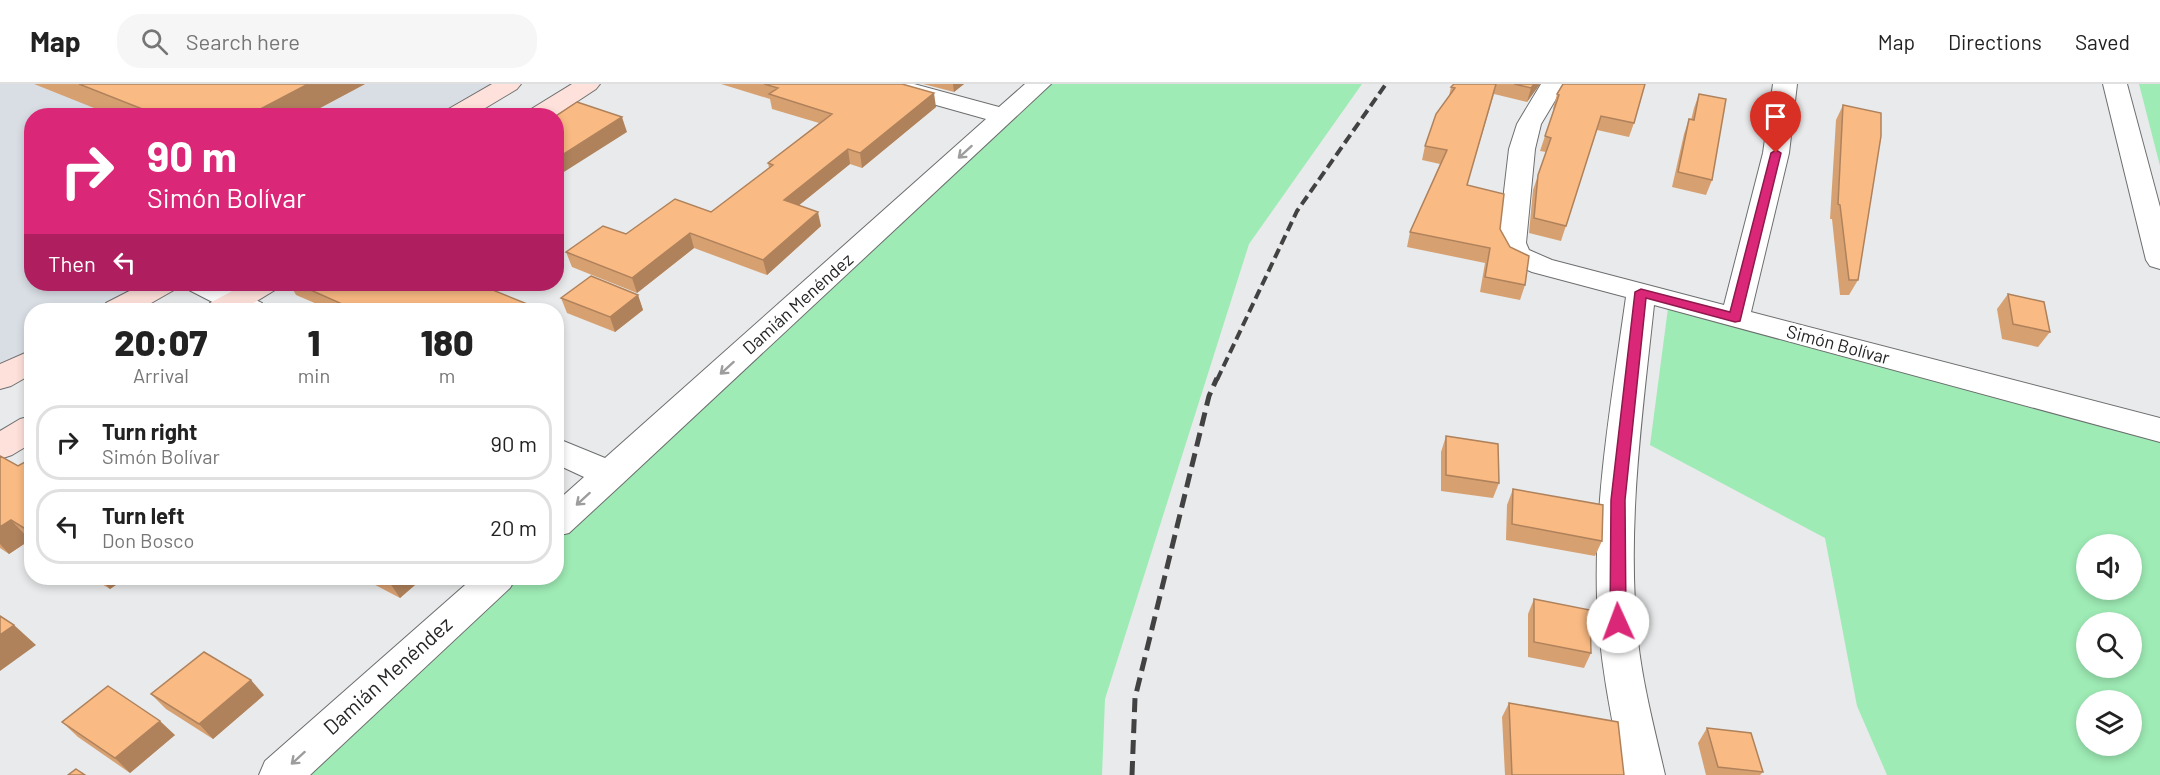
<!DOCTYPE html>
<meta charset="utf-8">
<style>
body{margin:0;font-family:Barlow,sans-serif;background:#f6f6f6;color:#222;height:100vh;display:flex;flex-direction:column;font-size:22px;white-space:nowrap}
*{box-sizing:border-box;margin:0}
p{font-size:20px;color:#767676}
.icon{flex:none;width:33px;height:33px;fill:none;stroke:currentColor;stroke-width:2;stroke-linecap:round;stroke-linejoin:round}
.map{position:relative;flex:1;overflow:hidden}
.side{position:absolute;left:24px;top:219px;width:540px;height:282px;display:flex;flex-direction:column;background:#fff;border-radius:24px;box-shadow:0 3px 9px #0003}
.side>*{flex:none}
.banner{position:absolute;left:24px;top:24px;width:540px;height:183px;border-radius:24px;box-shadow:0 3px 9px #0003;background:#db2777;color:#fff;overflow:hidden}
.fabs{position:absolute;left:2076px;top:450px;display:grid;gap:12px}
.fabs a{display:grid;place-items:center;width:66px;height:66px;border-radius:50%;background:#fff;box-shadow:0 3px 9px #0003;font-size:30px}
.pin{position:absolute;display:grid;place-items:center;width:51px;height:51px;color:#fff;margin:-62px -26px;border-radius:50% 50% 50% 0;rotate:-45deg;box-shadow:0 0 6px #0007}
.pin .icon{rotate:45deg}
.me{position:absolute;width:66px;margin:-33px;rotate:358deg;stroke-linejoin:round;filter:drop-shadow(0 0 4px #0008)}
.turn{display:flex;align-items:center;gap:21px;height:126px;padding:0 24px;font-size:27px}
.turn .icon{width:78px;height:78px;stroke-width:2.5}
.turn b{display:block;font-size:42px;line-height:51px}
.then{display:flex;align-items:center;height:57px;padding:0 24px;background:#0003;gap:12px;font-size:22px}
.eta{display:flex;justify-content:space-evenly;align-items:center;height:102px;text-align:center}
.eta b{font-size:36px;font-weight:800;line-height:42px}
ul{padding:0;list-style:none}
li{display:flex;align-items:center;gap:18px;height:75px;margin:0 12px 9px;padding:0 12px;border:3px solid #e0e0e0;border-radius:24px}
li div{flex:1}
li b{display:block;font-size:22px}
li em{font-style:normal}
header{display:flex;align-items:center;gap:36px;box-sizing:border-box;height:84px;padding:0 30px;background:#fff;border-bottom:2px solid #e0e0e0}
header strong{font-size:28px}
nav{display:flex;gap:33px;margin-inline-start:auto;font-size:21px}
.search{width:420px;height:54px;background:#f6f6f6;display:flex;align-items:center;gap:15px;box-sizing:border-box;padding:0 21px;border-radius:24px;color:#767676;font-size:22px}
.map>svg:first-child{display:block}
.built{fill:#d9dee5}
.green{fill:#9eebb5;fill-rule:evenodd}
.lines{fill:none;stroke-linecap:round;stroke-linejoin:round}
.street-casing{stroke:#6d6e6f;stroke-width:2}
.secondary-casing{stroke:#6d6e6f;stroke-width:2}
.street{fill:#fff;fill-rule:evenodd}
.secondary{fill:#fee1da;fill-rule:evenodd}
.rail-far1{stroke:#424243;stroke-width:4;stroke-dasharray:10 5;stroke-linecap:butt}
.rail{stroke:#424243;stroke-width:5;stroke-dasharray:14 7;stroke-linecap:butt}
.wall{fill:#d7a071}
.shaded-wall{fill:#af825c}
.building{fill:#faba83;stroke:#af825c;stroke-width:1.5}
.oneway{stroke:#9d9d9d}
.route{fill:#db2777;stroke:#8e194d;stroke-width:1.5}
.labels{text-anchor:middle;stroke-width:6;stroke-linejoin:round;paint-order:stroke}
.street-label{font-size:18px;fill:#252526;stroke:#fff}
.near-street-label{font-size:21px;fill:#252526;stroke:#fff}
</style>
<header>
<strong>Map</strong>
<div class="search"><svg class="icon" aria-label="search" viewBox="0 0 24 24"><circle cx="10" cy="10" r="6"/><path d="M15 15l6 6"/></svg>Search here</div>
<nav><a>Map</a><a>Directions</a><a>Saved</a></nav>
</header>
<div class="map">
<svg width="2160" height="691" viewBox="0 0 2160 691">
<rect width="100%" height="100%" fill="#e9eaeb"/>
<!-- built -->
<path class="built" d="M0,0H509L454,31L32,32V200H164L117,226H32L31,276L0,294Z"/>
<!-- green -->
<path class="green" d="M1050,0H1362L1249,160L1105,615L1102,691H302L517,494H556L557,457Z
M2139,0H2160V82Z
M1668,224L2160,352V691H1887L1857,622L1825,454L1650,361ZM2086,460H2132V506H2086ZM2086,538H2132V584H2086ZM2086,616H2132V662H2086Z"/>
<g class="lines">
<defs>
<path id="street" d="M875,0H914L999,23L1025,0H1051L622,400L569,449L556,452V418L584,393L556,380V354L605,374L986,35L879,5Z
M1541,0H1565L1541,40L1535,65L1526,159L1529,166L1552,176L1724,221L1763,69L1773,0H1797L1789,69L1751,228L2160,334V358L1654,221C1642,333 1626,445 1638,557C1643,602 1655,647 1665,691H1623C1611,632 1599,574 1597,514C1594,414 1612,313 1626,213L1532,188L1507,177L1498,159L1509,65L1517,40Z
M2103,0H2127L2160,123V185L2150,182L2146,176Z
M184,200H221L262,219L266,226H228L189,206Z
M473,494H516L510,504L310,691H259L265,677Z"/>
<path id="secondary" d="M492,0H521L517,5L472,32H442L445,27Z
M572,0H600L596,5L555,32H525L528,27Z
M143,200H179L174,206L139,226H102L106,219Z
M245,200H280L275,206L242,226H206L210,219Z
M32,266V290L11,302L0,305V280Z
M32,332V359L12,371L0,375V347L20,335Z"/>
</defs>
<!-- street casing -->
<use href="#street" class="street-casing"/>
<!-- secondary casing -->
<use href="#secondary" class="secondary-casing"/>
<!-- street -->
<use href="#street" class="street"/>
<!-- secondary -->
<use href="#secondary" class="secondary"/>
<!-- rail-far1 -->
<path class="rail-far1" d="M1217,296L1297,127L1386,0"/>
<!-- rail -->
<path class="rail" d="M1132,691L1135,614L1209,312L1217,294"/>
</g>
<!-- wall -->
<path class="wall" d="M34,0H365L305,32H114Z
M721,0H902L936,23L862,84L850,80L799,121L821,142L767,191L694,164L637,209L572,183L566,168L711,128L769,84L768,79L819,39L772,25L770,15Z
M923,0H964L954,8Z
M1454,0H1540L1527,18L1494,10L1467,101L1500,145L1525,201L1520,216L1480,208L1485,179L1407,163L1410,148L1440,80L1422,76L1425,62L1449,12L1451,3Z
M1557,10L1634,39L1629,53L1597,46L1561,157L1529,149L1533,106L1546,68L1540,67L1554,25H1553Z
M1699,10L1712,96L1706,111L1672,103L1684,50L1689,35L1691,36L1694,24Z
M1843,21L1858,196L1849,211H1840L1832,135H1830L1836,36Z
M290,200H478L542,226H331L296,211Z
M2008,210L2050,248L2038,263L2002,255L1997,225Z
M638,211L643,226L615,248L567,229L561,214Z
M1446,352L1499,399L1493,414L1441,407V368Z
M0,372L18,382L32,374V457L30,456L9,470L0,464Z
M1513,405L1602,457L1595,472L1506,456L1507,421Z
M92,494H126L110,505Z
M362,494H423L400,514Z
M1534,515L1591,569L1584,584L1528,573V530Z
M151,610L264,611L213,655L166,625Z
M1509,619L1624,691H1505L1502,633Z
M62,638L175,651L130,689L78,653Z
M1707,644L1763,688L1760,691H1706L1698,659Z"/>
<!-- shaded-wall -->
<path class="shaded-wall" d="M308,0H365L305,32H247Z
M953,0H964L954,8Z
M1534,0H1540L1527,18L1531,4Z
M934,9L936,23L862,84L860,69Z
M622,33L627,48L556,93V75Z
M848,65L850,80L787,131L784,116Z
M818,128L821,142L767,191L763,176Z
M690,149L694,164L637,209L632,194Z
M638,211L643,226L615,248L610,233Z
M556,239L560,247L556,249Z
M11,436L30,456L9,470L0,460V443Z
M100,494H126L110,505Z
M396,494H423L400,514L390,499Z
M14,541L36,561L0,587V551Z
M251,596L264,611L213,655L199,640Z
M160,637L175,651L130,689L115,674Z"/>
<!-- building -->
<path class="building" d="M79,0H308L247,32H160Z
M764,0H902L934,9L860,69L848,65L784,116L818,128L763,176L690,149L632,194L566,168L603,142L626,150L675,115L711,128L773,81L768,79L832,30L769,10L778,4Z
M1454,0H1496L1467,101L1504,110L1500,145L1510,163L1529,172L1525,201L1485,193L1490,164L1410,148L1447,66L1425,62L1436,30L1455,4L1451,3Z
M1514,0H1534L1531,4Z
M1563,0H1645L1634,39L1601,32L1566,142L1534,134L1538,91L1551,54L1545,52L1559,11L1557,10Z
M1699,10L1726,15L1712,96L1678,88L1689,35L1694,36Z
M577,18L622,33L556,75V32Z
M1843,21L1881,29V52L1858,196H1849L1840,121L1838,120Z
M591,192L638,211L610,233L561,214Z
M297,200H478L542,226H341L333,223L340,219Z
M2008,210L2044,218L2050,248L2013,240Z
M1446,352L1498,360L1499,399L1446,391Z
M0,372L18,382L32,374V449L11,436L0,443Z
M1513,405L1603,421L1602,457L1512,440Z
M380,494H396L390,499Z
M1534,515L1590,526L1591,569L1534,558Z
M0,532L14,541L0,551Z
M204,568L251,596L199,640L151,610Z
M108,602L160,637L115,674L62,638Z
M1509,619L1618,638L1624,691H1512Z
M1707,644L1751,649L1763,688L1718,683Z
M76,685L85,691H68Z"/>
<!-- one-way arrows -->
<defs><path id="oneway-shaft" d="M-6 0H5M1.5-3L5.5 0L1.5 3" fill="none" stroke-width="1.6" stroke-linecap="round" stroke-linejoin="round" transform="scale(1.5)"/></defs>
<g class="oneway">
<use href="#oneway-shaft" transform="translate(965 68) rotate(138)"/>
<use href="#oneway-shaft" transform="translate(727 284) rotate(138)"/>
<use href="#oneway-shaft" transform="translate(583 415) rotate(138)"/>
<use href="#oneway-shaft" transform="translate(298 674) rotate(138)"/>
</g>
<!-- route -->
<path class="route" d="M1776,66L1781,69L1740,237L1735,238L1646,214L1625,416L1626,538L1624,543L1618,545L1613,543L1610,538L1611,416L1635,208L1641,205L1730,228L1771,69Z"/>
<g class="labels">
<!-- street labels -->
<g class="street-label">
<text transform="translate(798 220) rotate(-42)" y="6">Damián Menéndez</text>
<text transform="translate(1838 261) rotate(15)" y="6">Simón Bolívar</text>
</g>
<!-- near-street labels -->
<g class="near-street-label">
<text transform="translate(388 592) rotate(-42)" y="7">Damián Menéndez</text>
</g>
</g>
</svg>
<div class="fabs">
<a><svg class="icon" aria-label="sound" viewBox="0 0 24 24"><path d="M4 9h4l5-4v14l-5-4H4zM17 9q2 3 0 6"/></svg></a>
<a><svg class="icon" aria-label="search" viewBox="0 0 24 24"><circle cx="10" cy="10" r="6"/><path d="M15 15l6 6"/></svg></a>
<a><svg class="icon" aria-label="layers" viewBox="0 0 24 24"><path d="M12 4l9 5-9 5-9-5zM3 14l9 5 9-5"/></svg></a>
</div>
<div class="pin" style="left:1776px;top:69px;background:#d93025"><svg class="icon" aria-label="arrive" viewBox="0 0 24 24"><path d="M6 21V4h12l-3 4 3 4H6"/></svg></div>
<svg class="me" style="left:1618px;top:538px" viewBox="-20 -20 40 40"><circle r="19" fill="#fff"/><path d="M0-13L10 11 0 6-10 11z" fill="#db2777"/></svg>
<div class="banner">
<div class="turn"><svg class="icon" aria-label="right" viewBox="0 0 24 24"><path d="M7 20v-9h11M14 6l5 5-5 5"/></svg><div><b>90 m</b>Simón Bolívar</div></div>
<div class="then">Then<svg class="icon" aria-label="left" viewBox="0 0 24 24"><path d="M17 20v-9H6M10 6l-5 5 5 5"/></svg></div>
</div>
<section class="side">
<div class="eta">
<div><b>20:07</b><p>Arrival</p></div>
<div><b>1</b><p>min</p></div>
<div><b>180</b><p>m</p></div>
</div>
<ul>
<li><svg class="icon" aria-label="right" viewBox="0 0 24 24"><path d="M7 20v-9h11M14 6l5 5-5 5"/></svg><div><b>Turn right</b><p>Simón Bolívar</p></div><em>90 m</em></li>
<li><svg class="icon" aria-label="left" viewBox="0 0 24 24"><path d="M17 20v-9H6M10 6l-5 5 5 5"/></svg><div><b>Turn left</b><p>Don Bosco</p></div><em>20 m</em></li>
</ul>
</section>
</div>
